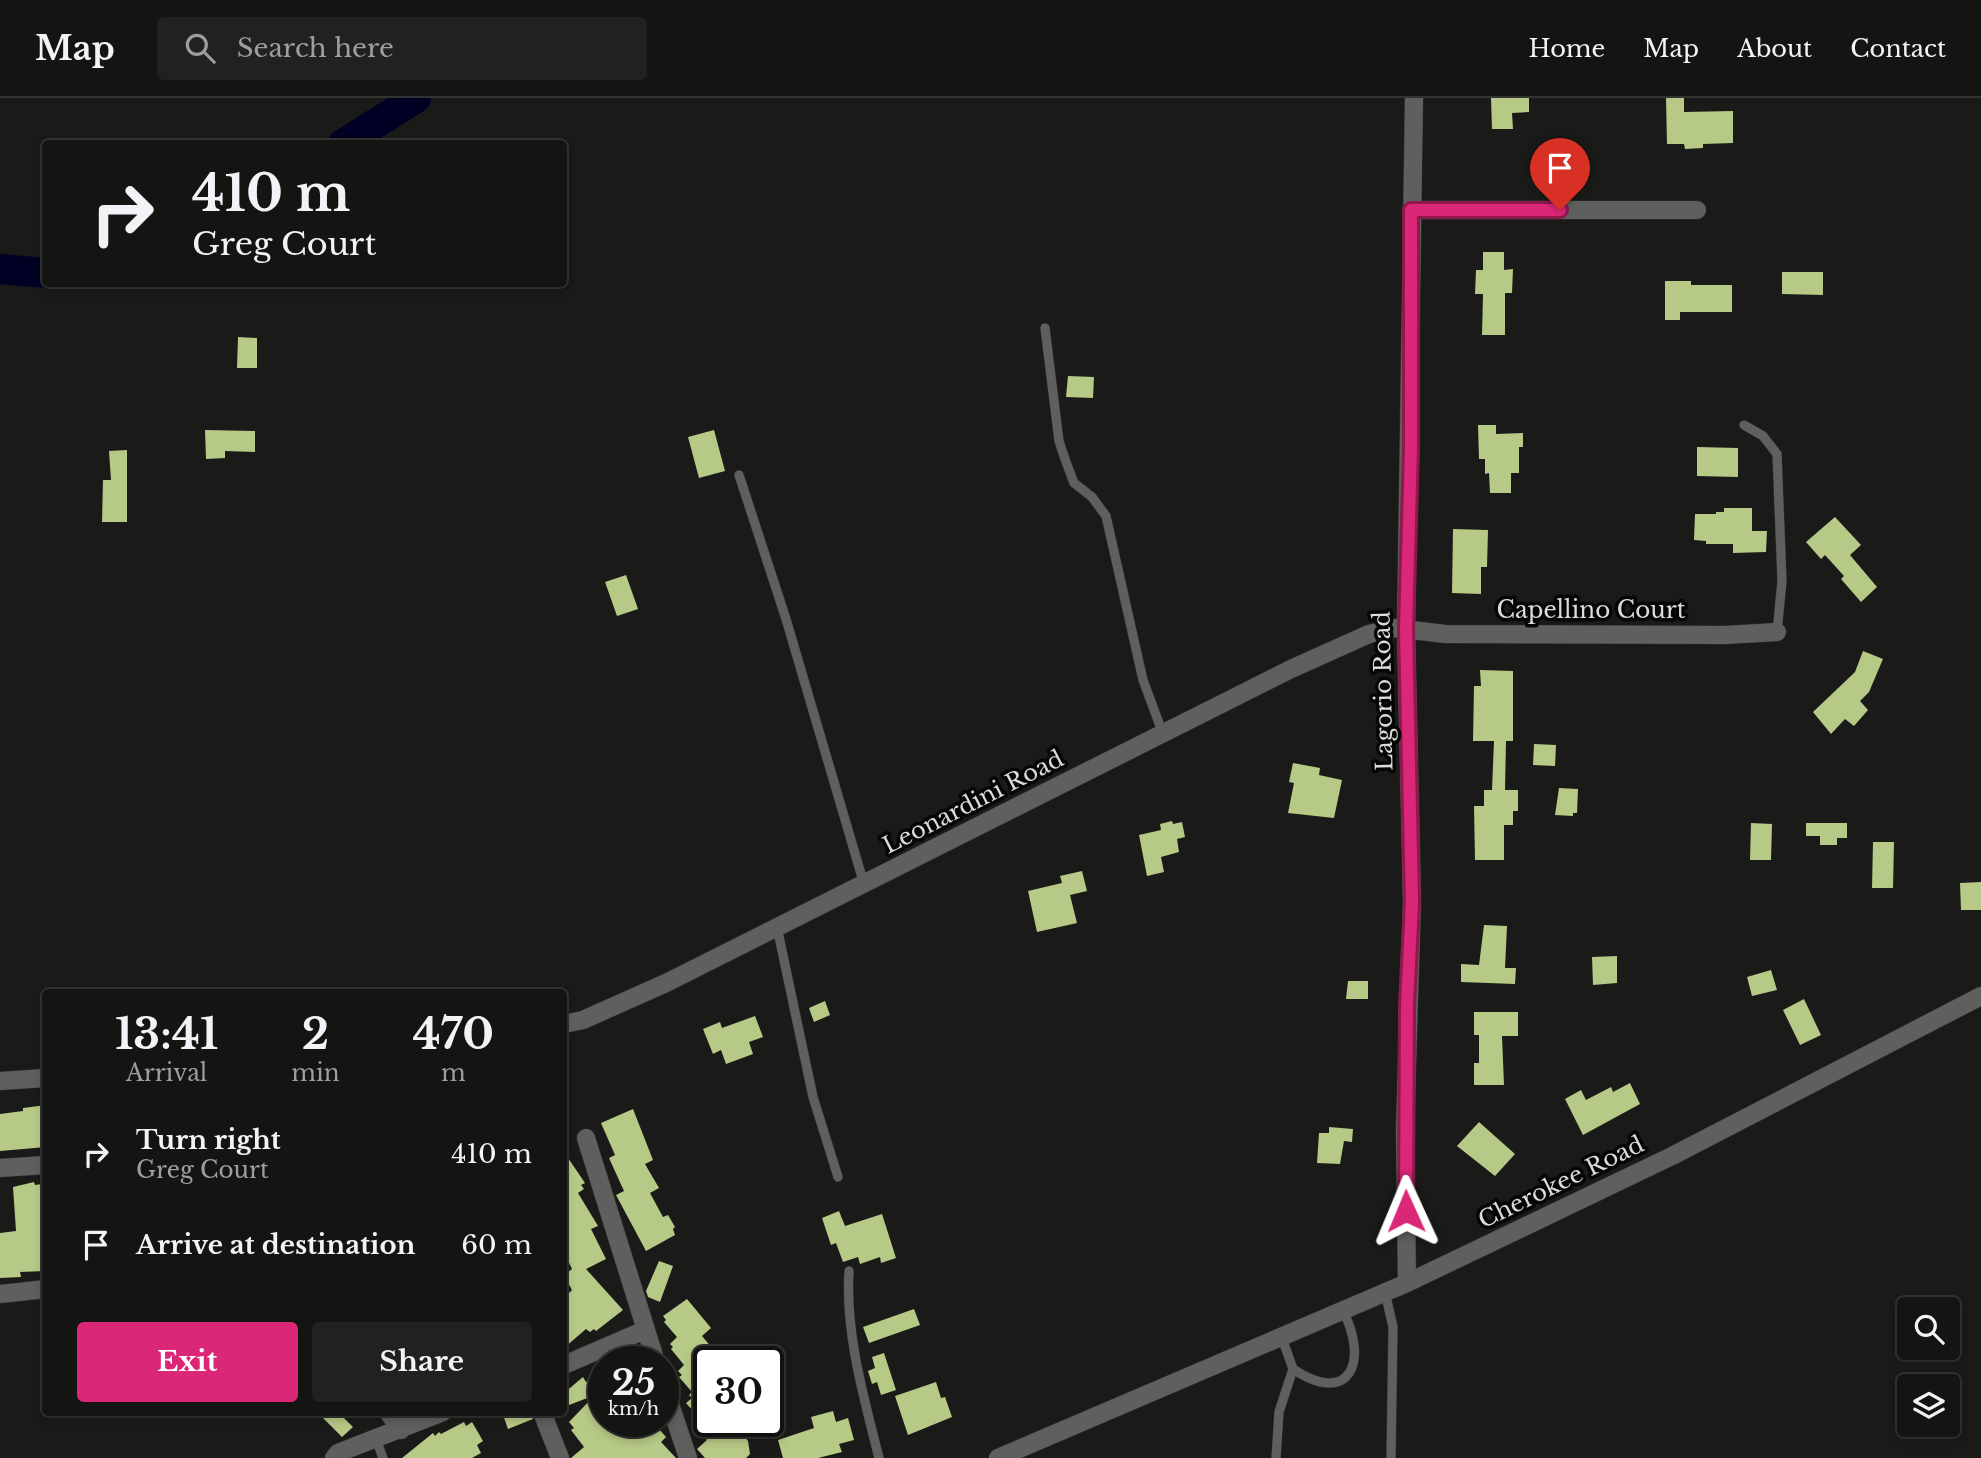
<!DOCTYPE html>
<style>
body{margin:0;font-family:"Libre Baskerville",serif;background:#212120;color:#f1f3f6;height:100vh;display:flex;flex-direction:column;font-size:26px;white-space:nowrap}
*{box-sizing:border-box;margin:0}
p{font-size:23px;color:#9d9e9f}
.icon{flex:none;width:38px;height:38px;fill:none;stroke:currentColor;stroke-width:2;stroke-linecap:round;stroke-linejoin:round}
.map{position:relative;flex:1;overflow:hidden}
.sheet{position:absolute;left:42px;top:891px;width:525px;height:427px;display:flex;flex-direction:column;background:#141412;border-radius:7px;box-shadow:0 4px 10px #0003,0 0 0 2px #333332}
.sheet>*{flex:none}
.top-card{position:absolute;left:42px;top:42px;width:525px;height:147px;border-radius:7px;box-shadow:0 4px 10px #0003,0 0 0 2px #333332;background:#141412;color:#f1f3f6;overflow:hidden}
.tools{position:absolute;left:1897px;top:1199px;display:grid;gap:14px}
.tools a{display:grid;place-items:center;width:63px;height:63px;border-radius:7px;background:#141412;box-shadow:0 4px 10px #0003,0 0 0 2px #333332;font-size:35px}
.speed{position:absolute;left:588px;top:1248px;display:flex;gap:14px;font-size:35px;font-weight:700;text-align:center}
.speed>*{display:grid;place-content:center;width:91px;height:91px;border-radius:50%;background:#141412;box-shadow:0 4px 10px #0003,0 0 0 2px #333332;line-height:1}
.speed small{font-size:18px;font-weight:400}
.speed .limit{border:4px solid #111;border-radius:10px;background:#fff;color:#111}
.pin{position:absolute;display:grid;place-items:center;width:60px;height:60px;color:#fff;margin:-72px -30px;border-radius:50% 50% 50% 0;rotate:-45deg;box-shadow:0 0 7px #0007}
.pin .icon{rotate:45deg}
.me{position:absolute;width:77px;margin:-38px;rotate:359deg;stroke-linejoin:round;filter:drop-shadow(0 0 5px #0008)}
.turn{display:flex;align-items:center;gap:24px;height:147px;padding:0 35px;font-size:32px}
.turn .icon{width:91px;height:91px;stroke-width:2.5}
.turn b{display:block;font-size:49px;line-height:60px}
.eta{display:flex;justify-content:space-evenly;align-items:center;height:119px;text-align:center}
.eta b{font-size:42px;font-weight:800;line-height:49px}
.primary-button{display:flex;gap:14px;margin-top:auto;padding:14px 35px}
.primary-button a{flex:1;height:80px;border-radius:7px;background:#db2777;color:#fff;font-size:28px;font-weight:800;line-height:80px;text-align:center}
.primary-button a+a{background:#212120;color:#f1f3f6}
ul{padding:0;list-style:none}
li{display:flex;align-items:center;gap:21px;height:91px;padding:0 35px}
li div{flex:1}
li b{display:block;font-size:26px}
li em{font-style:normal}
header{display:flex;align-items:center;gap:42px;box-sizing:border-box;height:98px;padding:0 35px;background:#141412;border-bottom:2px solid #333332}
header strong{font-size:33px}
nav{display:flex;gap:38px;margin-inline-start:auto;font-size:24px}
.search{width:490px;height:63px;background:#212120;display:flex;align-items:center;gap:18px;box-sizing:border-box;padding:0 24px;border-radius:7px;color:#9d9e9f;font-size:26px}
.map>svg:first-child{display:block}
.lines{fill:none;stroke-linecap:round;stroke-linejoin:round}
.river{stroke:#000024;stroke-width:30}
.building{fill:#b7c986}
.service-casing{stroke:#353533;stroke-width:10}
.minor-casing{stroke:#353533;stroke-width:19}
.tertiary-casing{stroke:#353533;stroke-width:19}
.service{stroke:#5f605d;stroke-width:9}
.minor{stroke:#5f605d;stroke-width:18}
.tertiary{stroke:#5f605d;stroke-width:18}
.route-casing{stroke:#8e194d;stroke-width:18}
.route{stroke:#db2777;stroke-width:12}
.labels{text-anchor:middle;stroke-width:7;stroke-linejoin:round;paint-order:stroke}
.street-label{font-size:23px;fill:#dbdcda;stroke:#060605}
</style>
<header>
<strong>Map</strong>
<div class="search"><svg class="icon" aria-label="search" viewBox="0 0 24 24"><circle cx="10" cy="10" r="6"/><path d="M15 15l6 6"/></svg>Search here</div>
<nav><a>Home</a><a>Map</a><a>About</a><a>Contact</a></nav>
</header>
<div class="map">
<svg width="1981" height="1360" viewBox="0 0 1981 1360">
<rect width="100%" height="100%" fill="#1a1b18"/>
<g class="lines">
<!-- river -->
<path class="river" d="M343,46L416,0
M0,171L46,175"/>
</g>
<!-- building -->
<path class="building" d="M1491,0H1529V14L1512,15L1513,31H1492Z
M1666,0H1684V14L1733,13V45L1703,46V50L1685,51L1684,46H1667Z
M1483,154H1504V172L1513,171L1512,195H1505V237H1482L1483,196H1475L1476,172H1483Z
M1782,174H1823V197L1782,196Z
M1665,183H1691V187H1732V214H1680V222H1665Z
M238,239L257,240V270H237Z
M1068,278L1094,279L1093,300L1066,299Z
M1478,327H1496V336L1523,335V349H1519V375H1511V395H1490L1489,375L1485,376V361H1479Z
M205,332L255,333V354L225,353V360L206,361Z
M714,332L725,373L699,380L688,339Z
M1697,349L1738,350V379L1697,378Z
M127,352V424H102L103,382H111L109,353Z
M1724,410H1752V433H1767L1766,454L1733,455V446H1706V443L1694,442L1695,416H1716V414H1724Z
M1835,419L1861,447L1850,457L1877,489L1861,504L1841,481L1844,478L1825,457L1821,461L1806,444Z
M1453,431L1488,432L1487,469H1481V496L1452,495Z
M626,477L638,511L617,518L605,484Z
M1863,553L1883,561L1869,594L1860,603L1868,612L1854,628L1845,621L1831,636L1813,614L1855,574Z
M1480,572L1513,573V643H1506L1505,692H1518V713H1513V727H1504V762H1475L1474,708H1484V692H1492L1494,643H1473L1474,588H1481Z
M1534,646L1556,647L1555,668L1533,667Z
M1293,665L1320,670L1319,677L1342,682L1334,720L1288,715L1294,685L1289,684Z
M1559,690L1578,691L1577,715H1573V718L1555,717Z
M1172,723L1173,726L1182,724L1185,739L1177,741L1179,754L1161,759L1164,774L1147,778L1139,737L1161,732L1160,726Z
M1751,725L1772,726L1771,762H1750Z
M1806,725H1847V740H1837V747H1820V738H1806Z
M1873,744H1894L1893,790H1872Z
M1082,773L1087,793L1070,797L1077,825L1037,834L1028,793L1062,785L1060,778Z
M1981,784V812H1961L1960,785Z
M1484,827L1507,828L1505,870H1516L1515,886L1461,884V866L1479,867Z
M1617,858V885L1593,887L1592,859Z
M1771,872L1777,892L1752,898L1747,879Z
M1348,883H1368V901H1346Z
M1804,901L1821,937L1800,947L1783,912Z
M825,903L830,917L814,924L809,910Z
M1474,914H1518V938H1502L1504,987H1474V965H1479V937H1474Z
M755,918L763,939L749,944L753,956L726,966L721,952L713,956L703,931L720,924L722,930Z
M1630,985L1640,1006L1583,1037L1565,1001L1581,992L1586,1002L1611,989L1613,994Z
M46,1007V1049L0,1053V1016L23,1013V1010Z
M633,1011L653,1062L645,1066L659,1090L650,1095L663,1119L668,1117L675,1129L673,1131L675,1137L646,1153L616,1097L624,1093L609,1060L615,1057L601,1025Z
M1479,1024L1515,1056L1495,1078L1457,1048Z
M1329,1029L1353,1031L1352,1044L1344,1043L1340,1066L1317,1065L1319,1035H1329Z
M564,1054L585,1085L581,1087L584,1091L578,1095L598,1128L591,1131L606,1161L586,1171L623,1212L596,1233L594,1231L590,1234L586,1231L564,1250V1200L572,1192L564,1177L572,1171L564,1154Z
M34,1084L35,1087L42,1086L45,1173L20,1174L21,1179L0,1180V1135L16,1133L13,1089Z
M839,1113L845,1128L882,1116L896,1160L881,1165L880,1159L860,1166L858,1159L843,1164L836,1145L831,1147L822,1120Z
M659,1163L673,1168L660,1204L648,1199L646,1193Z
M687,1201L711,1230L702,1238L712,1250L709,1253L715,1260L702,1271L709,1279V1323H734L748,1343L750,1356L746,1360H705L697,1351L707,1342L691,1323H702L686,1305L692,1300L689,1297L692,1294L679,1279L682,1277L678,1273L684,1267L671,1251L673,1249L670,1246L677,1239L664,1224L666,1222L663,1218Z
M914,1211L920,1227L869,1245L863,1229Z
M884,1255L896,1292L881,1297L877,1284L872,1286L868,1273L875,1270L872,1259Z
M604,1271V1323H652L666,1339L661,1344L676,1360H571L584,1349L571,1332L574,1330L569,1324L595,1297L564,1309V1295L583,1279L586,1284Z
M936,1284L941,1300L945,1299L952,1319L908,1337L895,1298Z
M833,1313L836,1324L848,1320L854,1342L839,1346L842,1354L818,1360H783L778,1342L814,1330L811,1319Z
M317,1314H338L353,1329L342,1339Z
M502,1314H531L533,1321L508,1331Z
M464,1324L466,1328L472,1324L483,1343L477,1347L481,1355L472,1360H402L433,1335L435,1338L439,1334L441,1336Z"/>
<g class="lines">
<defs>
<path id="service" d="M1045,230L1059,343L1066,364L1074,385L1092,399L1106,418L1143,582L1163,636
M1744,327L1763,338L1777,356L1782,483L1777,534
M739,377L786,521L864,786
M777,829L813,999L838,1079
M849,1173C845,1235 864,1300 879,1360
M1385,1194L1393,1229L1391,1360
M1293,1271C1350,1309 1369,1263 1343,1213
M376,1341L383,1360
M1276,1360L1279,1314L1293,1271L1282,1240"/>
<path id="minor" d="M1411,112H1697
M564,926L583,922L666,885L1291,571L1369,536L1395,530L1445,536L1725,537L1777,534
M0,983L46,980
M586,1040L656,1264
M0,1070L46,1067
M1407,1185L1405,1031L1412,804L1406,531L1414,0
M0,1196L46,1191
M564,1267L645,1232
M663,1285L688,1360
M388,1314L401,1332
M542,1314L560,1360
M334,1360L338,1355L443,1314"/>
<path id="tertiary" d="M998,1360L1407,1185L1672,1058L1981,898"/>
</defs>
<!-- service casing -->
<use href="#service" class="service-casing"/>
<!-- minor casing -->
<use href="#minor" class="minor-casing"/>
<!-- tertiary casing -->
<use href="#tertiary" class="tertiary-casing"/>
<!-- service -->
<use href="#service" class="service"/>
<!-- minor -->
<use href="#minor" class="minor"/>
<!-- tertiary -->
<use href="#tertiary" class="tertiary"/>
</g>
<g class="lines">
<defs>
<path id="route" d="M1406,1113L1407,908L1412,804L1406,531L1411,351V112H1560"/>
</defs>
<!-- route casing -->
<use href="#route" class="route-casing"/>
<!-- route -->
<use href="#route" class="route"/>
</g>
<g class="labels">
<!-- street labels -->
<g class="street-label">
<text x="1591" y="520">Capellino Court</text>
<text transform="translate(1383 593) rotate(-91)" y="8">Lagorio Road</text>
<text transform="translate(973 704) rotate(-27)" y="8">Leonardini Road</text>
<text transform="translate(1561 1084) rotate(-26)" y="8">Cherokee Road</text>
</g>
</g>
</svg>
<div class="tools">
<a><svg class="icon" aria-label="search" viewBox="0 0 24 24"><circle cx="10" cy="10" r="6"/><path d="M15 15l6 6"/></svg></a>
<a><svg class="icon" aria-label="layers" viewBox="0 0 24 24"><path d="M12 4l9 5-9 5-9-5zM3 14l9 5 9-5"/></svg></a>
</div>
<div class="speed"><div>25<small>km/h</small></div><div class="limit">30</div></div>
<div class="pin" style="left:1560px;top:112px;background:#d93025"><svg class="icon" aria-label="arrive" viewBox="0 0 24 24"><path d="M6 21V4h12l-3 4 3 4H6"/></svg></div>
<svg class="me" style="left:1406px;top:1113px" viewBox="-20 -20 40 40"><path d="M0-17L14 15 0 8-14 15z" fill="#db2777" stroke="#fff" stroke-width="4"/></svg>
<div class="top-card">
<div class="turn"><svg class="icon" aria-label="right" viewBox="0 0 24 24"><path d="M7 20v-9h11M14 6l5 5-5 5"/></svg><div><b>410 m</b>Greg Court</div></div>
</div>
<section class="sheet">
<div class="eta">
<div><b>13:41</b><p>Arrival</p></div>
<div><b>2</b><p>min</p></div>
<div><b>470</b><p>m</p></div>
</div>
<ul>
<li><svg class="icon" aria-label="right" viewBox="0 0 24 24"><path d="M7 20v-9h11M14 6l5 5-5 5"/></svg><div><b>Turn right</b><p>Greg Court</p></div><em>410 m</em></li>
<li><svg class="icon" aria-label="arrive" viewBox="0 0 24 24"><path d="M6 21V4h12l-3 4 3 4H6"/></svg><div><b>Arrive at destination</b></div><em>60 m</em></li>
</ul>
<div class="primary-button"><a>Exit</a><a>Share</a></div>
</section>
</div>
